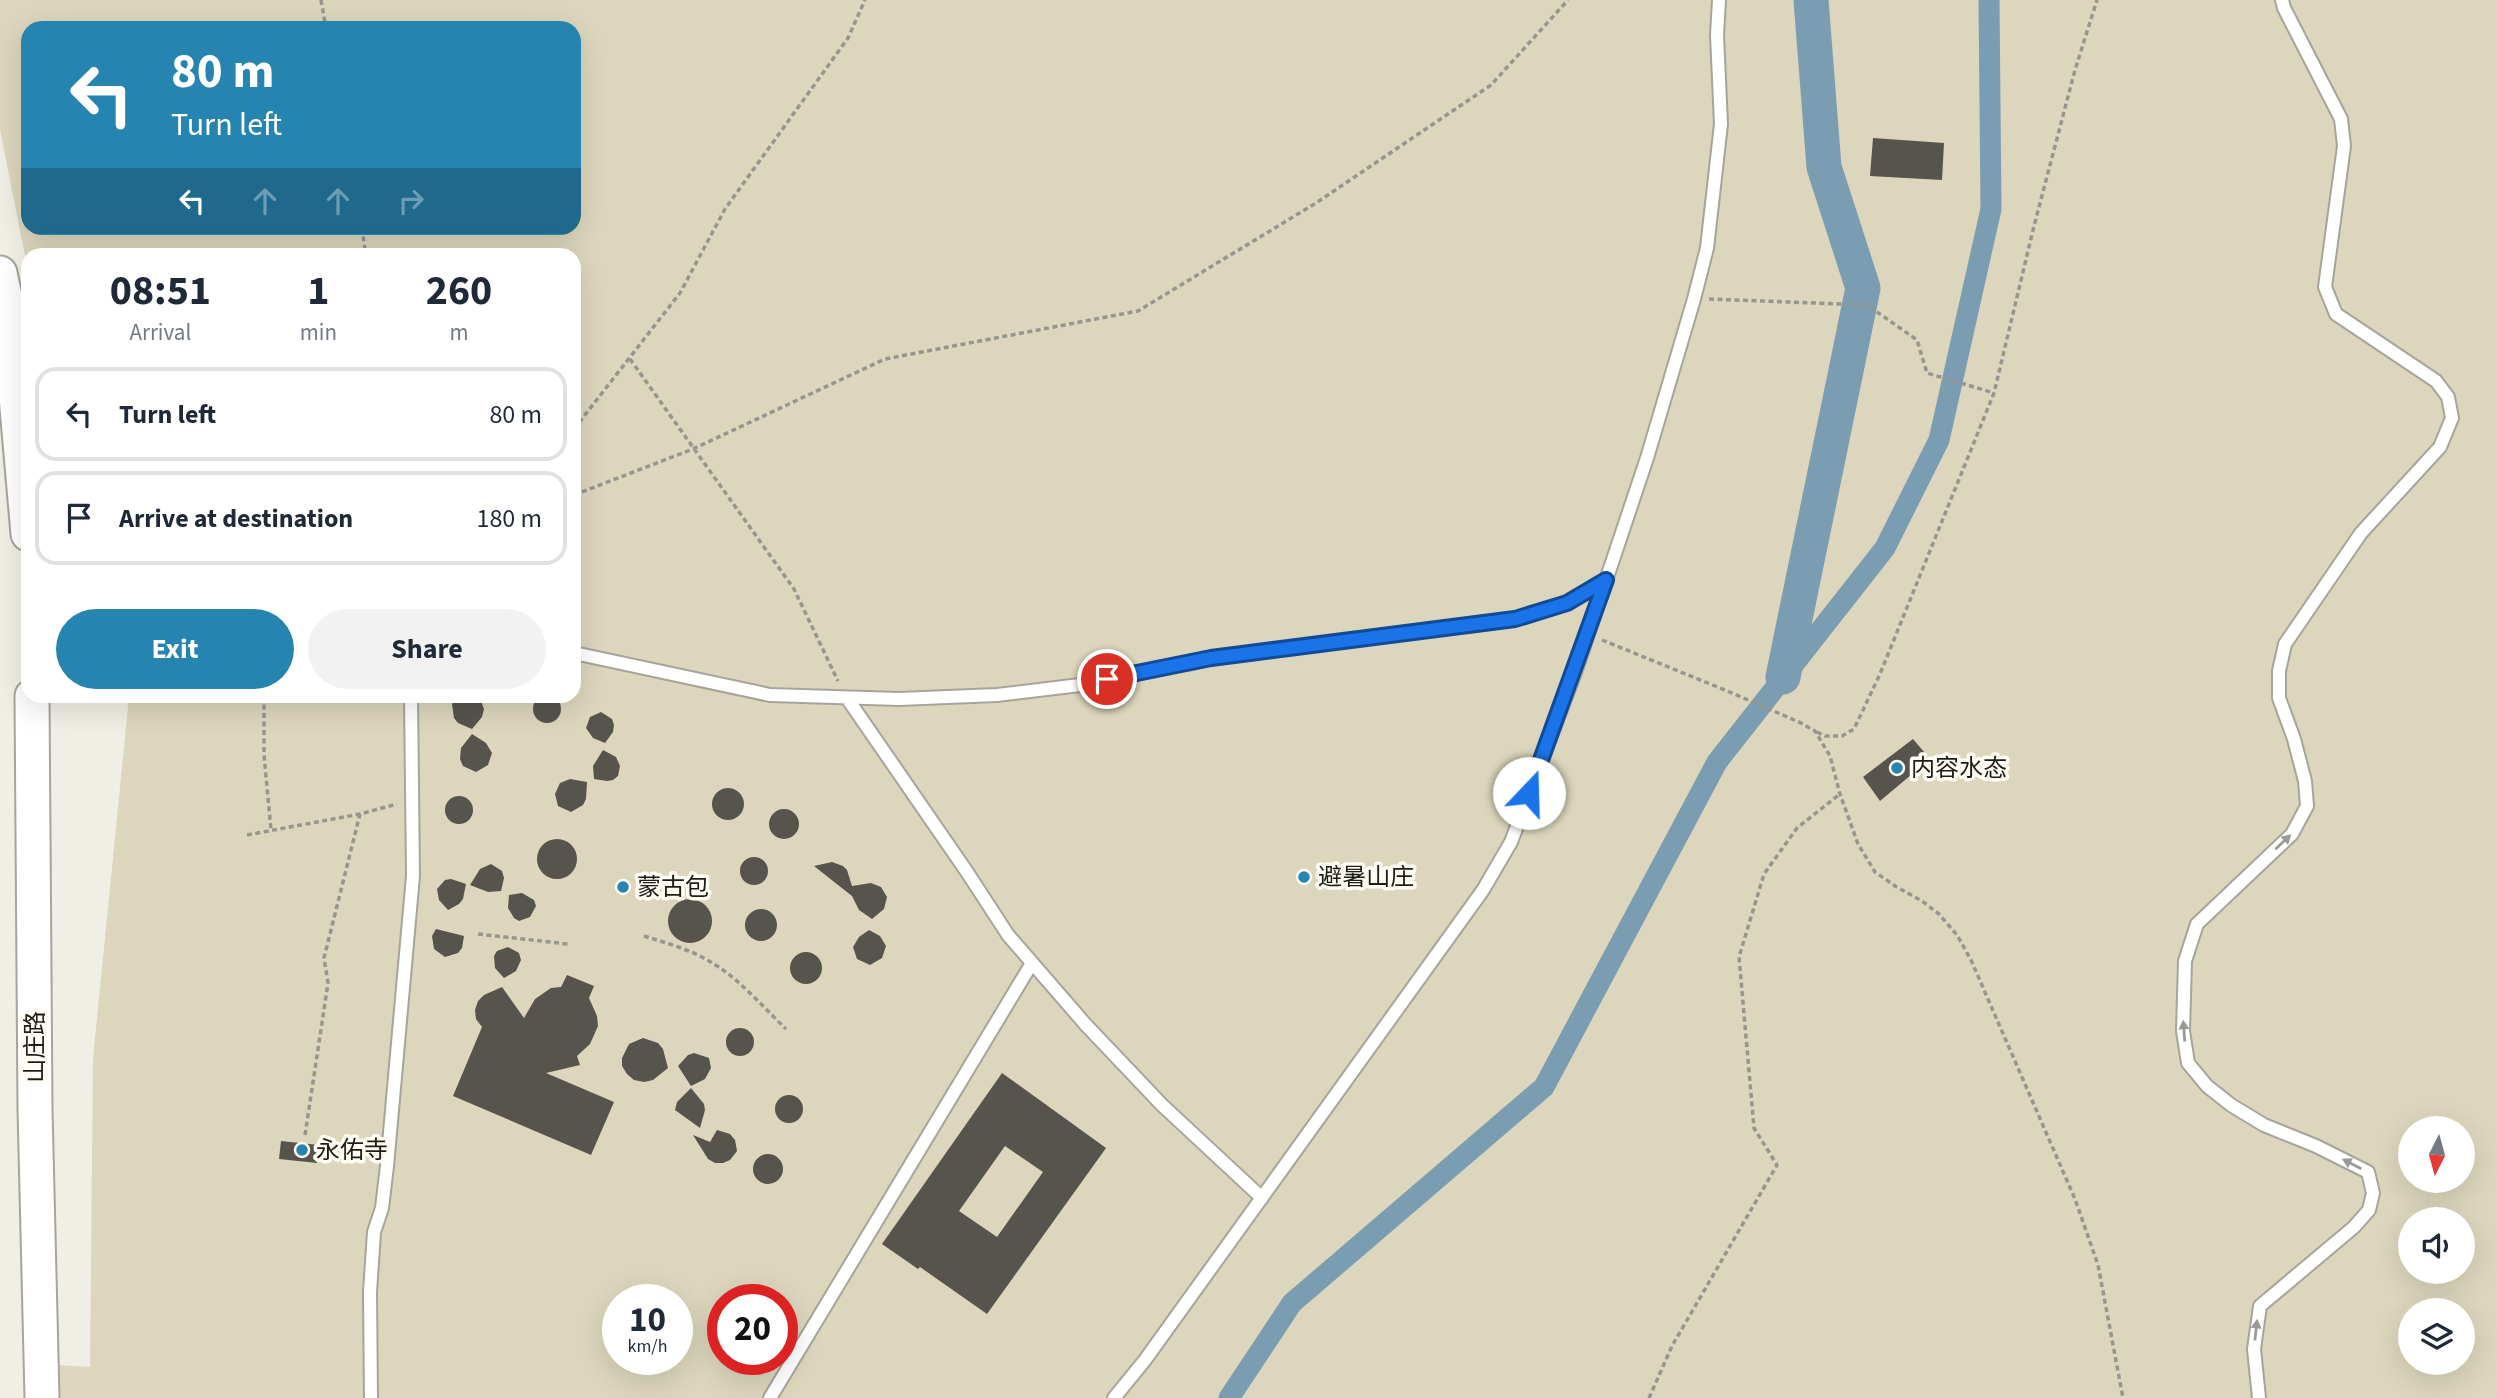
<!DOCTYPE html>
<meta charset="utf-8">
<style>
body{margin:0;font-family:"Source Sans 3","Noto Sans SC",sans-serif;background:#f2f2f3;color:#1f2937;height:100vh;display:flex;flex-direction:column;font-size:26px;white-space:nowrap}
*{box-sizing:border-box;margin:0}
p{font-size:23px;color:#747a83}
.icon{flex:none;width:38px;height:38px;fill:none;stroke:currentColor;stroke-width:2;stroke-linecap:round;stroke-linejoin:round}
.map{position:relative;flex:1;overflow:hidden}
.sheet{position:absolute;left:21px;top:248px;width:560px;height:455px;display:flex;flex-direction:column;background:#fff;border-radius:21px;box-shadow:0 7px 28px #0002}
.sheet>*{flex:none}
.banner{position:absolute;left:21px;top:21px;width:560px;height:214px;border-radius:21px;box-shadow:0 7px 28px #0002;background:#2684b0;color:#fff;overflow:hidden}
.needle{width:46px;rotate:186deg}
.buttons{position:absolute;left:2398px;top:1116px;display:grid;gap:14px}
.buttons a{display:grid;place-items:center;width:77px;height:77px;border-radius:50%;background:#fff;box-shadow:0 7px 28px #0002;font-size:35px}
.speed{position:absolute;left:602px;top:1284px;display:flex;gap:14px;font-size:35px;font-weight:700;text-align:center}
.speed>*{display:grid;place-content:center;width:91px;height:91px;border-radius:50%;background:#fff;box-shadow:0 7px 28px #0002;line-height:1}
.speed small{font-size:18px;font-weight:400}
.speed .limit{border:10px solid #d22;background:#fff;color:#111}
.pin{position:absolute;display:grid;place-items:center;width:60px;height:60px;color:#fff;margin:-30px;border:4px solid #fff;border-radius:50%;box-shadow:0 2px 7px #0007}
.me{position:absolute;width:77px;margin:-38px;rotate:21deg;stroke-linejoin:round;filter:drop-shadow(0 0 5px #0008)}
.turn{display:flex;align-items:center;gap:24px;height:147px;padding:0 35px;font-size:32px}
.turn .icon{width:91px;height:91px;stroke-width:2.5}
.turn b{display:block;font-size:49px;line-height:60px}
.lanes{display:flex;align-items:center;height:66px;padding:0 35px;background:#0003;justify-content:center;gap:35px;direction:ltr}
.lanes .off{opacity:.35}
.eta{display:flex;justify-content:space-evenly;align-items:center;height:119px;text-align:center}
.eta b{font-size:42px;font-weight:700;line-height:49px}
.primary-button{display:flex;gap:14px;margin-top:auto;padding:14px 35px}
.primary-button a{flex:1;height:80px;border-radius:42px;background:#2684b0;color:#fff;font-size:28px;font-weight:700;line-height:80px;text-align:center}
.primary-button a+a{background:#f2f2f3;color:#1f2937}
ul{padding:0;list-style:none}
li{display:flex;align-items:center;gap:21px;height:94px;margin:0 14px 10px;padding:0 21px;border:4px solid #e0e1e3;border-radius:21px}
li div{flex:1}
li b{display:block;font-size:26px}
li em{font-style:normal}
.map>svg:first-child{display:block}
.green{fill:#dbd6bc;fill-rule:evenodd}
.lines{fill:none;stroke-linecap:round;stroke-linejoin:round}
.canal{stroke:#7b9db1;stroke-width:21}
.river{stroke:#7b9db1;stroke-width:35}
.building{fill:#56544c;fill-rule:evenodd}
.lane-casing{stroke:#a6a49b;stroke-width:16}
.secondary-casing{stroke:#a6a49b;stroke-width:37}
.path{stroke:#96958e;stroke-width:3.5;stroke-dasharray:5 3.5;stroke-linecap:butt}
.lane{stroke:#fff;stroke-width:12}
.secondary{stroke:#fff;stroke-width:33}
.oneway{fill:#999997}
.route-casing{stroke:#114b97;stroke-width:18}
.route{stroke:#1a73e8;stroke-width:12}
.poi-dot{fill:#2684b0;stroke:#fefcf2;stroke-width:2.5}
.labels{text-anchor:middle;stroke-width:7;stroke-linejoin:round;paint-order:stroke}
.poi-label{font-size:24px;fill:#1c1c18;stroke:#fefcf2;text-anchor:start}
.street-label{font-size:24px;fill:#1c1c18;stroke:#fefcf2}
</style>
<div class="map">
<svg width="2497" height="1398" viewBox="0 0 2497 1398">
<rect width="100%" height="100%" fill="#f1efe5"/>
<!-- green -->
<path class="green" d="M0,0H2497V1398H59L57,1365L90,1367L93,1058L129,697L574,696V256H28V271L0,130ZM28,28H574V228H28ZM2410,1129H2462V1181H2410ZM2410,1220H2462V1272H2410ZM618,1300H677V1360H618ZM723,1300H782V1360H723ZM2410,1311H2462V1363H2410Z"/>
<g class="lines">
<!-- canal -->
<path class="canal" d="M1229,1398L1292,1303L1544,1087L1717,762L1885,548L1939,440L1991,209L1989,0"/>
<!-- river -->
<path class="river" d="M1783,677L1863,288L1824,167L1811,0"/>
</g>
<!-- building -->
<path class="building" d="M1873,138L1944,143L1942,180L1870,176Z
M533 709a14 14 0 1 1 28 0a14 14 0 1 1-28 0Z
M457,696H476L481,701L484,709L482,717L472,729L458,723L454,718L452,704Z
M601,712L612,719L614,725L613,732L605,743L593,738L586,728L590,717Z
M472,734L486,743L492,753L488,765L476,772L463,766L460,759L461,748Z
M1913,739L1930,759L1880,801L1863,777Z
M603,750L616,757L620,766L618,776L613,780L607,781L594,779L593,766Z
M570,779L587,782L586,799L583,805L571,812L558,806L555,794L560,783Z
M712 804a16 16 0 1 1 32 0a16 16 0 1 1-32 0Z
M445 810a14 14 0 1 1 28 0a14 14 0 1 1-28 0Z
M769 824a15 15 0 1 1 30 0a15 15 0 1 1-30 0Z
M537 859a20 20 0 1 1 40 0a20 20 0 1 1-40 0Z
M740 871a14 14 0 1 1 28 0a14 14 0 1 1-28 0Z
M832,862L843,866L847,870L852,886L871,883L881,887L887,897L884,909L872,919L859,910L852,896L814,866Z
M491,864L502,871L504,878L501,891L488,892L470,885L480,869Z
M451,879L466,884L463,899L459,904L448,910L439,900L437,889L445,880Z
M522,893L534,900L536,906L530,917L519,921L514,918L508,908L509,895Z
M668 921a22 22 0 1 1 44 0a22 22 0 1 1-44 0Z
M745 925a16 16 0 1 1 32 0a16 16 0 1 1-32 0Z
M436,929L464,936L462,948L458,953L445,957L434,949L432,936Z
M869,930L880,936L886,946L882,958L870,965L857,959L853,947L859,937Z
M508,947L519,953L521,960L516,971L504,978L495,968L494,956L497,951Z
M790 968a16 16 0 1 1 32 0a16 16 0 1 1-32 0Z
M567,975L594,986L589,998L597,1016L598,1026L590,1044L577,1056L580,1065L546,1073L614,1102L591,1155L453,1096L482,1027L476,1019L475,1010L478,1001L484,995L502,987L524,1018L535,999L551,988L561,987Z
M726 1042a14 14 0 1 1 28 0a14 14 0 1 1-28 0Z
M643,1038L658,1043L663,1049L668,1068L653,1080L644,1082L634,1080L627,1074L622,1066V1058L629,1044Z
M694,1053L709,1058L711,1068L705,1079L691,1086L678,1066L688,1055Z
M1002,1073L1106,1148L987,1314L920,1267L918,1269L882,1244ZM1005,1146L1043,1172L997,1237L959,1211Z
M691,1088L704,1104L705,1110L700,1128L675,1110L677,1102Z
M775 1109a14 14 0 1 1 28 0a14 14 0 1 1-28 0Z
M717,1130L730,1134L735,1140L737,1151L730,1160L723,1163H715L708,1159L693,1135L710,1142Z
M281,1141L319,1145L317,1163L279,1159Z
M753 1169a15 15 0 1 1 30 0a15 15 0 1 1-30 0Z"/>
<g class="lines">
<defs>
<path id="lane" d="M574,653L770,695L899,699L997,695L1080,685L1211,658L1515,619L1567,603L1606,580
M847,698L967,872L1008,935L1086,1025L1162,1105L1262,1198
M371,1398L370,1292L374,1232L382,1208L387,1166L413,876L411,696
M770,1398L1032,963
M1114,1398L1145,1360L1483,890L1511,842L1576,670L1647,458L1694,299L1707,248L1721,124L1717,35L1719,0
M2259,1398L2254,1349L2260,1306L2354,1227L2369,1210L2373,1193L2368,1172L2316,1146L2264,1125L2231,1105L2207,1086L2188,1063L2183,1031L2185,961L2197,924L2292,834L2307,806L2305,781L2294,739L2279,698V671L2285,644L2361,533L2440,447L2452,418L2448,397L2436,381L2336,314L2325,287L2344,146L2341,119L2284,8L2282,0"/>
<path id="secondary" d="M0,273L9,316L28,534
M32,696L35,1109L42,1398"/>
</defs>
<!-- lane casing -->
<use href="#lane" class="lane-casing"/>
<!-- secondary casing -->
<use href="#secondary" class="secondary-casing"/>
<!-- path -->
<path class="path" d="M321,0L326,28
M362,228L366,256
M1709,299L1867,305L1917,340L1927,373L1994,393
M630,359L794,589L838,681
M574,429L680,293L725,209L848,38L865,0
M574,495L693,449L885,359L1138,311L1316,203L1491,85L1568,0
M1602,640L1725,690L1799,722L1815,731L1830,756L1840,794L1858,844L1875,872L1895,886L1922,901L1939,914L1957,935L1971,960L2075,1199L2098,1265L2123,1398
M264,696V755L271,830
M1817,732L1825,736H1842L1854,729L1880,674L1994,393L2034,226L2075,70L2097,0
M247,835L360,814L397,804
M478,934L568,944
M644,936C666,943 689,949 709,961C739,978 762,1006 786,1029
M305,1135L328,983L324,958L360,814
M1649,1398L1672,1346L1777,1165L1754,1128L1739,957L1764,874L1797,828L1840,794"/>
<!-- lane -->
<use href="#lane" class="lane"/>
<!-- secondary -->
<use href="#secondary" class="secondary"/>
</g>
<!-- one-way arrows -->
<defs><path id="oneway-solid" d="M-6-.8H1V-3.2L6.5 0L1 3.2V.8H-6Z" transform="scale(1.75)"/></defs>
<g class="oneway">
<use href="#oneway-solid" transform="translate(2283 842) rotate(-43)"/>
<use href="#oneway-solid" transform="translate(2184 1031) rotate(-94)"/>
<use href="#oneway-solid" transform="translate(2352 1164) rotate(-153)"/>
<use href="#oneway-solid" transform="translate(2256 1330) rotate(-84)"/>
</g>
<g class="lines">
<defs>
<path id="route" d="M1107,679L1211,658L1515,619L1567,603L1606,580L1529,793"/>
</defs>
<!-- route casing -->
<use href="#route" class="route-casing"/>
<!-- route -->
<use href="#route" class="route"/>
</g>
<!-- markers -->
<g class="poi-dot">
<circle cx="1897" cy="768" r="7"/>
<circle cx="1304" cy="877" r="7"/>
<circle cx="623" cy="887" r="7"/>
<circle cx="302" cy="1150" r="7"/>
</g>
<g class="labels">
<!-- poi labels -->
<g class="poi-label">
<text x="1911" y="776">内容水态</text>
<text x="1318" y="885">避暑山庄</text>
<text x="637" y="895">蒙古包</text>
<text x="316" y="1158">永佑寺</text>
</g>
<!-- street labels -->
<g class="street-label">
<text transform="translate(35 1047) rotate(-90)" y="8">山庄路</text>
</g>
</g>
</svg>
<div class="buttons">
<a><svg class="needle" viewBox="-14 -14 28 28"><path d="M0-13l5 13h-10z" fill="#e53935"/><path d="M0 13l5-13h-10z" fill="#747a83"/></svg></a>
<a><svg class="icon" aria-label="sound" viewBox="0 0 24 24"><path d="M4 9h4l5-4v14l-5-4H4zM17 9q2 3 0 6"/></svg></a>
<a><svg class="icon" aria-label="layers" viewBox="0 0 24 24"><path d="M12 4l9 5-9 5-9-5zM3 14l9 5 9-5"/></svg></a>
</div>
<div class="speed"><div>10<small>km/h</small></div><div class="limit">20</div></div>
<div class="pin" style="left:1107px;top:679px;background:#d93025"><svg class="icon" aria-label="arrive" viewBox="0 0 24 24"><path d="M6 21V4h12l-3 4 3 4H6"/></svg></div>
<svg class="me" style="left:1529px;top:793px" viewBox="-20 -20 40 40"><circle r="19" fill="#fff"/><path d="M0-13L10 11 0 6-10 11z" fill="#1a73e8"/></svg>
<div class="banner">
<div class="turn"><svg class="icon" aria-label="left" viewBox="0 0 24 24"><path d="M17 20v-9H6M10 6l-5 5 5 5"/></svg><div><b>80 m</b>Turn left</div></div>
<div class="lanes"><svg class="icon" aria-label="left" viewBox="0 0 24 24"><path d="M17 20v-9H6M10 6l-5 5 5 5"/></svg><svg class="icon off" aria-label="ahead" viewBox="0 0 24 24"><path d="M12 20V5M6 11l6-6 6 6"/></svg><svg class="icon off" aria-label="ahead" viewBox="0 0 24 24"><path d="M12 20V5M6 11l6-6 6 6"/></svg><svg class="icon off" aria-label="right" viewBox="0 0 24 24"><path d="M7 20v-9h11M14 6l5 5-5 5"/></svg></div>
</div>
<section class="sheet">
<div class="eta">
<div><b>08:51</b><p>Arrival</p></div>
<div><b>1</b><p>min</p></div>
<div><b>260</b><p>m</p></div>
</div>
<ul>
<li><svg class="icon" aria-label="left" viewBox="0 0 24 24"><path d="M17 20v-9H6M10 6l-5 5 5 5"/></svg><div><b>Turn left</b></div><em>80 m</em></li>
<li><svg class="icon" aria-label="arrive" viewBox="0 0 24 24"><path d="M6 21V4h12l-3 4 3 4H6"/></svg><div><b>Arrive at destination</b></div><em>180 m</em></li>
</ul>
<div class="primary-button"><a>Exit</a><a>Share</a></div>
</section>
</div>
